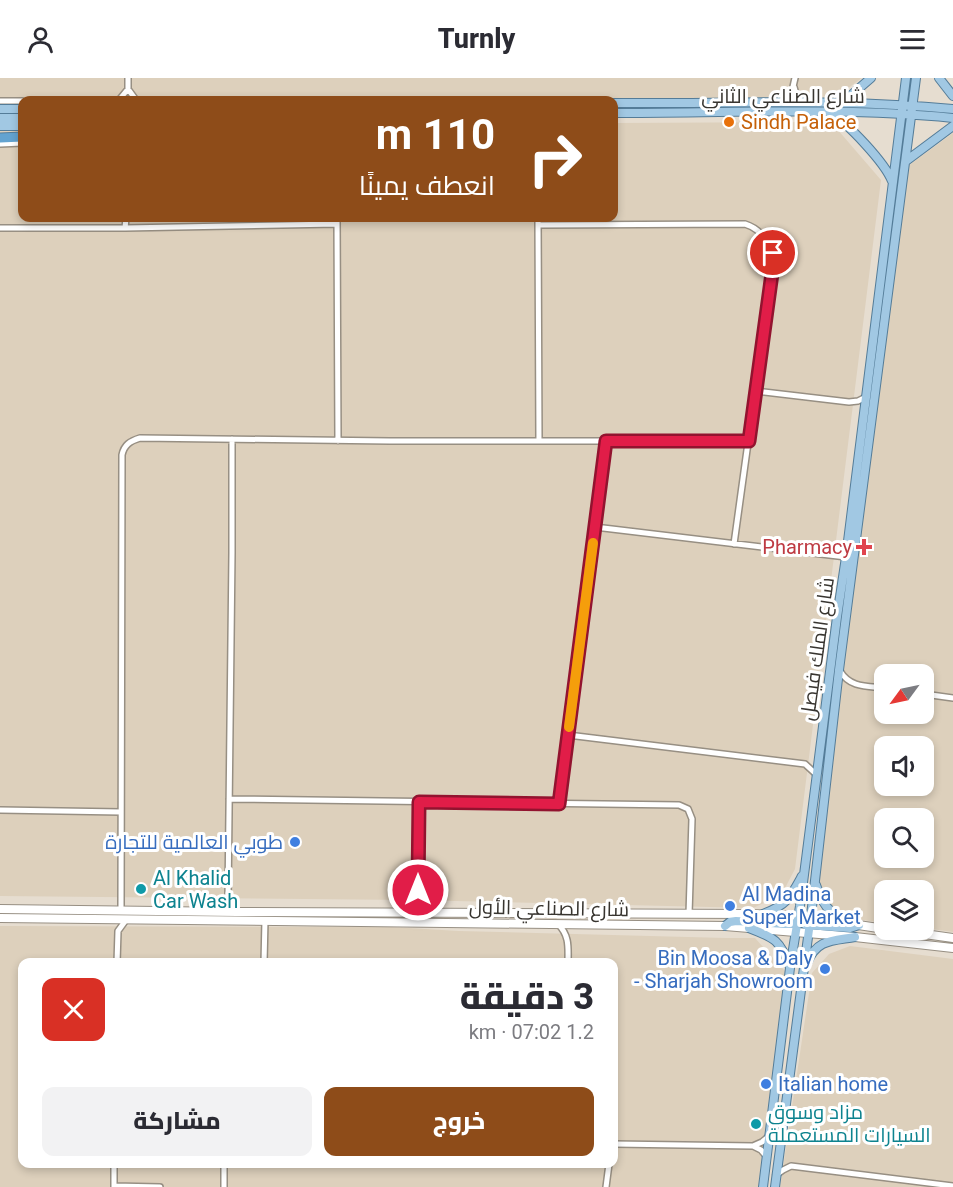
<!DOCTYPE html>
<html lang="ar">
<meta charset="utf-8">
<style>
body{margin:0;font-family:Roboto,Cairo,sans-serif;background:#f2f2f3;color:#2b2b33;direction:rtl;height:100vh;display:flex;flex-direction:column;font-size:22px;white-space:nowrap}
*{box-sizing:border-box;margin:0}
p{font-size:20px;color:#7c7c81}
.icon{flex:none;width:33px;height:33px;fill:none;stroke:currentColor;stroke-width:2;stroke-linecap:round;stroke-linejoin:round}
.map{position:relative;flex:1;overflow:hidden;direction:ltr}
.sheet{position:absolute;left:18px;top:880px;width:600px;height:210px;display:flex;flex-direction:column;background:#fff;border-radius:12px;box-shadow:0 3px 9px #0003;direction:rtl}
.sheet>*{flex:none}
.banner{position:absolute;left:18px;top:18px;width:600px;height:126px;border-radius:12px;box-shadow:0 3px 9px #0003;direction:rtl;background:#8e4c19;color:#fff;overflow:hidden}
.needle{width:39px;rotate:237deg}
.fabs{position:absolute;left:874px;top:586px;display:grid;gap:12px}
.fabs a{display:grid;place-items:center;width:60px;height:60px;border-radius:12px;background:#fff;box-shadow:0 3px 9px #0003;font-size:30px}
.pin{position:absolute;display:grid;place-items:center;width:51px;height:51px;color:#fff;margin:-26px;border:3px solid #fff;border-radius:50%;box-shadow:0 2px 6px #0007}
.me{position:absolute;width:66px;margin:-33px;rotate:0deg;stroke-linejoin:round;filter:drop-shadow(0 0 4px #0008)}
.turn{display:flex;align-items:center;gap:21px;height:126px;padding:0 24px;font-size:27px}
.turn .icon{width:78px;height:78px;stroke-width:2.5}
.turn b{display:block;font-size:42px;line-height:51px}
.round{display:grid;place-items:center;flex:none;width:63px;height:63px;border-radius:12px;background:#f2f2f3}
.summary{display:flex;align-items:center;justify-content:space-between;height:102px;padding:0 24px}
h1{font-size:36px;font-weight:800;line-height:45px}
.primary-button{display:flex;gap:12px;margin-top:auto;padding:12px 24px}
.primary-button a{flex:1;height:69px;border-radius:12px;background:#8e4c19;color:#fff;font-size:24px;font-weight:800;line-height:69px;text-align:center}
.primary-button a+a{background:#f2f2f3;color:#2b2b33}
header{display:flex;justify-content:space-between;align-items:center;height:78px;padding:0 24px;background:#fff;font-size:27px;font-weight:800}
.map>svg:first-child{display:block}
.built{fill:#ddd0bc;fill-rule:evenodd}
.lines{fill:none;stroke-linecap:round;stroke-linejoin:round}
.street-casing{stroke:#978f83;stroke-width:8}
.secondary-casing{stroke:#978f83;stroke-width:10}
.primary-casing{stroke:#547c98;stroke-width:10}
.highway-casing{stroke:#547c98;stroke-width:11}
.street{stroke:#fff;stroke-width:5}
.secondary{stroke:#fff;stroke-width:8}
.primary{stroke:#a1c8e3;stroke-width:8}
.highway{stroke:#63a3d0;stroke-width:9}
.route-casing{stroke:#92132f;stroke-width:15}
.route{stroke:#e11d48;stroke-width:10}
.slow{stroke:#f59e0b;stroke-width:10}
.food-dot{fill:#e8710a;stroke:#fff;stroke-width:2}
.health-dot{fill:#e0444e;stroke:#fff;stroke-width:2}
.shop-dot{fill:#3f7fe0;stroke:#fff;stroke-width:2}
.culture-dot{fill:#0f9aa8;stroke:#fff;stroke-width:2}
.labels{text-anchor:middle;stroke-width:6;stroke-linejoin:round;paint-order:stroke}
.street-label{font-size:20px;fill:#383530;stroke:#fff}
.food-label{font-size:20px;fill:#c56008;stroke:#fff;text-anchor:start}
.health-label{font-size:20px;fill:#be3a42;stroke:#fff;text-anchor:end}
.shop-label{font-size:20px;fill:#366cbe;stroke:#fff;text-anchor:end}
.culture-label{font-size:20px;fill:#0d838f;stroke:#fff;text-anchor:start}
</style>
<header><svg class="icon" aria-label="menu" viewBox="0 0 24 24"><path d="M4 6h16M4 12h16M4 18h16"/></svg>Turnly<svg class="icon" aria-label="person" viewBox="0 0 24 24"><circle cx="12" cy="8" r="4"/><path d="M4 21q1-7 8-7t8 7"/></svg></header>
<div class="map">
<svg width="953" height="1109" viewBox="0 0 953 1109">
<rect width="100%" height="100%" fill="#e6ddd0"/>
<!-- built -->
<path class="built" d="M0,0H862L833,21L609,22L0,23Z
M831,44L881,102L795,791L785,810L766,824L753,830L410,822L0,818V46H22V140H614V45Z
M953,55V854L924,850V813H885V845L847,840L828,824L816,800L908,88ZM885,597H924V636H885ZM885,669H924V708H885ZM885,741H924V780H885Z
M0,848L390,849L459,853L726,860H755L785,893L763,1109H0ZM22,885H614V1086H22Z
M850,868L953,881V1109H780L812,895L829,876Z"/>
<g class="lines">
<defs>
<path id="street" d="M128,0V11L136,22
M794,9L796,16L802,24
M119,22L128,11
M161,22H281
M0,23H22
M785,24L792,13L795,0
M0,66L22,65
M337,140L338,363
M538,140L539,363
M538,147L745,146C761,151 773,167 773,184L734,466
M0,150H125L337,146
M125,150L126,140
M756,313L849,324L858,323L866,319
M595,449L846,479
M840,593C850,610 867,608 885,610
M924,616L953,620
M568,657L805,686L817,697
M229,721L679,727L688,731L692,741L689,836
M559,726L606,363
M0,732L121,734
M121,832L122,377C124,367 130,363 140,360L390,363H749
M219,834L228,821L232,475V361
M419,835V724
M558,846C570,858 568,870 568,885
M117,885L118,853L126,842
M264,885L265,842
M614,1066L753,1068L762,1064L768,1059
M753,1068L761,1072L767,1079
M776,1097L783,1092L791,1088L953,1108
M114,1108L160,1109
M114,1109V1086
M224,1109V1086
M606,1109L609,1086"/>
<path id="secondary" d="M0,831L237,834L750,836L798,838L885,851
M0,840L725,848L855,859L953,870
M896,852L953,860"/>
<path id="primary" d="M939,0L953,18
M614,25C727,26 840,20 953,31
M842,25L871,0
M0,31H22
M614,35C727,35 840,29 953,40
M831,36C847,44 885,85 892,103
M0,40H22
M0,48H22
M906,83L953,48
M816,807C824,833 834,838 858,847
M763,836C787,827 790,820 802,798
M806,847L850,850L859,847
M725,848L730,844L736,843L785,846L801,845
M749,850C775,860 780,862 790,889
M807,885C817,861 832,863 855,859
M763,1109L790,890L800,828L837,539L846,479L906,0
M775,1109L812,829L839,592L916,0"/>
<path id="highway" d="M0,60L22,59"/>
</defs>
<!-- street casing -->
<use href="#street" class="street-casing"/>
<!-- secondary casing -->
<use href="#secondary" class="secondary-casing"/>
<!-- primary casing -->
<use href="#primary" class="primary-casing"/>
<!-- highway casing -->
<use href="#highway" class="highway-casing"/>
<!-- street -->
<use href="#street" class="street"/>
<!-- secondary -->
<use href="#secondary" class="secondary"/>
<!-- primary -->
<use href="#primary" class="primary"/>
<!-- highway -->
<use href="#highway" class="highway"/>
</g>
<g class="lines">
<defs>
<path id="route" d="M418,812L419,724L559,726L606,363H749L773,188V175"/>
</defs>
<!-- route casing -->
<use href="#route" class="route-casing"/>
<!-- route -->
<use href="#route" class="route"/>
<!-- slow -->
<path class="slow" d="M569,649L593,465"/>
</g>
<!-- markers -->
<circle class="food-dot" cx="729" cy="44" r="6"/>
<path class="health-dot" d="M861 460h6v6h6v6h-6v6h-6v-6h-6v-6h6z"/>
<g class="shop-dot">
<circle cx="295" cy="764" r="6"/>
<circle cx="730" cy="828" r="6"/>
<circle cx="825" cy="891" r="6"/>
<circle cx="766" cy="1006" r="6"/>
</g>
<g class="culture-dot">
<circle cx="141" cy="811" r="6"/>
<circle cx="756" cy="1046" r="6"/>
</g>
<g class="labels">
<!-- street labels -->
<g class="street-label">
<text x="783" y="25">شارع الصناعي الثاني</text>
<text transform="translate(817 571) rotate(-82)" y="7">شارع الملك فيصل</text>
<text transform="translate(549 830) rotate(1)" y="7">شارع الصناعي الأول</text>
</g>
<!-- food labels -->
<g class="food-label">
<text x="741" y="51">Sindh Palace</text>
</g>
<!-- health labels -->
<g class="health-label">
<text x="852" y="476">Pharmacy</text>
</g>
<!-- shop labels -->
<g class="shop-label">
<text x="283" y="771">طوبي العالمية للتجارة</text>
<text x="742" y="823" text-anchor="start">Al Madina<tspan x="742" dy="23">Super Market</tspan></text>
<text x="813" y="887">Bin Moosa &amp; Daly<tspan x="813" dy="23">- Sharjah Showroom</tspan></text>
<text x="778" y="1013" text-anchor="start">Italian home</text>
</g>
<!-- culture labels -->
<g class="culture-label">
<text x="153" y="807">Al Khalid<tspan x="153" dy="23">Car Wash</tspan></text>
<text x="768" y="1041">مزاد وسوق<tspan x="768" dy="23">السيارات المستعملة</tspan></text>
</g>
</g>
</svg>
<div class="fabs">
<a><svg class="needle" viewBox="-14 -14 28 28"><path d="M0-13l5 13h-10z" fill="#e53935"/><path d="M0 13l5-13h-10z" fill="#7c7c81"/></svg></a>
<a><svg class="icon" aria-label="sound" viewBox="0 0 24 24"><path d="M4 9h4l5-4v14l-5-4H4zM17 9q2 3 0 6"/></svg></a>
<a><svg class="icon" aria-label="search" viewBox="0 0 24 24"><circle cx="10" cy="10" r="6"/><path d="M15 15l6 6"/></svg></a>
<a><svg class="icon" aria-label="layers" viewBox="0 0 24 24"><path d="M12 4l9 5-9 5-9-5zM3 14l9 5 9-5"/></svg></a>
</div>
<div class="pin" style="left:773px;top:175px;background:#d93025"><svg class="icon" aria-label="arrive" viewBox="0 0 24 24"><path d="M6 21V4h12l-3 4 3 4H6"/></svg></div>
<svg class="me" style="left:418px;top:812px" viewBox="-20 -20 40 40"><circle r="17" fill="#e11d48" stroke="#fff" stroke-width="3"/><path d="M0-11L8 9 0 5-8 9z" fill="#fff"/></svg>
<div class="banner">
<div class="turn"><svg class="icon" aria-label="right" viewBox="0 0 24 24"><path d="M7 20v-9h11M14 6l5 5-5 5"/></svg><div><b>110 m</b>انعطف يمينًا</div></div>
</div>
<section class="sheet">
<div class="summary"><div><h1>3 دقيقة</h1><p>1.2 km · 07:02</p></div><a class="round" style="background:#d93025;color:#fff"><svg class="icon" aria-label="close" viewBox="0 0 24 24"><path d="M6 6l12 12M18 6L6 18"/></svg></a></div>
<div class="primary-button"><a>خروج</a><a>مشاركة</a></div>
</section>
</div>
